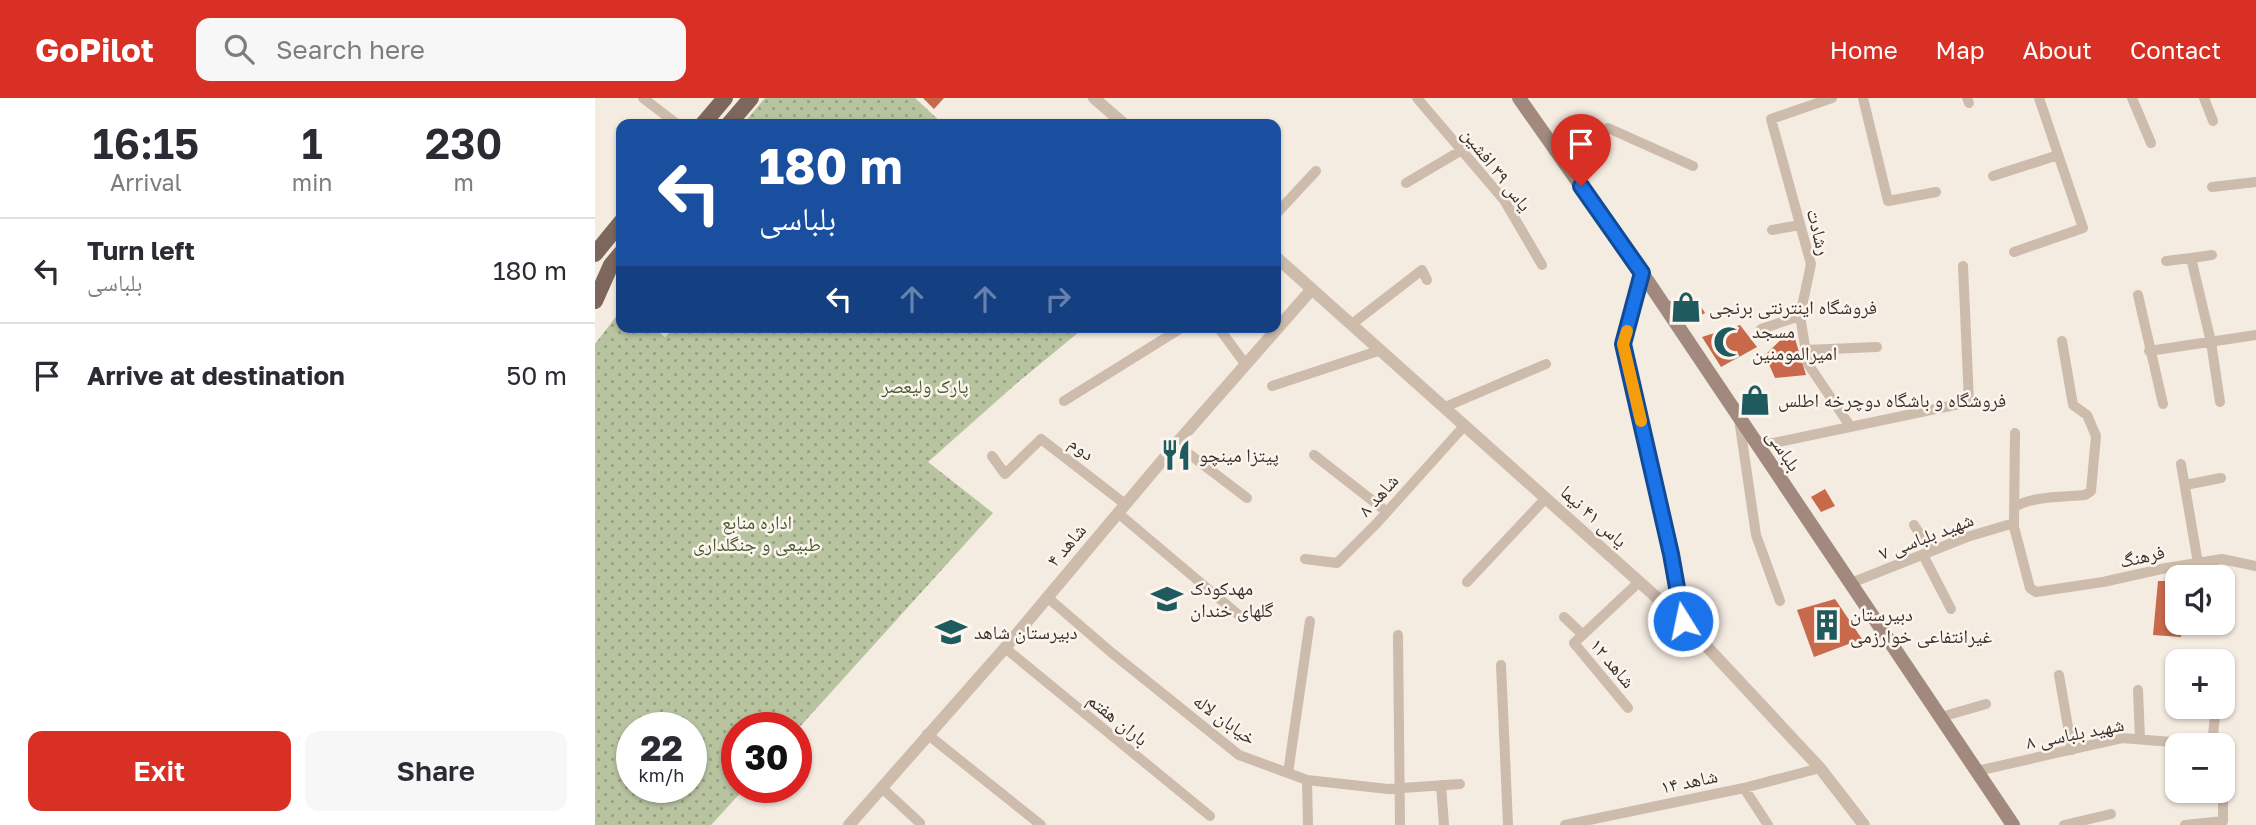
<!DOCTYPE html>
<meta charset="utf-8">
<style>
body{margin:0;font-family:"Golos Text","Noto Naskh Arabic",sans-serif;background:#f7f7f7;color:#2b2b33;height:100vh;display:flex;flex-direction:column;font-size:26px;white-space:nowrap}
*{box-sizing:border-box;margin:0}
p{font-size:23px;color:#7c7c81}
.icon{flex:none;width:38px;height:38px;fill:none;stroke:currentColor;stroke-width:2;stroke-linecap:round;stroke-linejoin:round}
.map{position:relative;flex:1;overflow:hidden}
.sheet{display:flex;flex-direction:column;background:#fff;width:595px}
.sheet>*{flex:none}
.banner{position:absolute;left:21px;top:21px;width:665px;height:214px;border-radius:14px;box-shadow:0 2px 5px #0004;background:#1a4fa0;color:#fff;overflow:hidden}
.controls{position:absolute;left:1570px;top:467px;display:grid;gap:14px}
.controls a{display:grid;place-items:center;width:70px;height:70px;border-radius:14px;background:#fff;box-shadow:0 2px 5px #0004;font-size:35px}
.speed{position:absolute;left:21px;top:614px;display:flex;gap:14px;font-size:35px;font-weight:700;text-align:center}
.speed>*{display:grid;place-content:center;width:91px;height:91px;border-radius:50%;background:#fff;box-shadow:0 2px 5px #0004;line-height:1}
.speed small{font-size:18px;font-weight:400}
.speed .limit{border:10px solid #d22;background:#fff;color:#111}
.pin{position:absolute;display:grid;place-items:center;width:60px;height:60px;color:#fff;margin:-72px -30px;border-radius:50% 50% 50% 0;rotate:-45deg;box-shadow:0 0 7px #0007}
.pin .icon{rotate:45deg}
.me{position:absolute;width:77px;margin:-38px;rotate:350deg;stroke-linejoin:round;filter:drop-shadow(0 0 5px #0008)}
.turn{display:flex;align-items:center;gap:24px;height:147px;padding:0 28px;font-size:32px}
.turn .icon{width:91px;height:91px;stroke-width:2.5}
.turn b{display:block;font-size:49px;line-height:60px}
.lanes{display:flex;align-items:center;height:66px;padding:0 28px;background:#0003;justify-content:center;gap:35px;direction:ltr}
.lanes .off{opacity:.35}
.eta{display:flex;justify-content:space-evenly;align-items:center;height:119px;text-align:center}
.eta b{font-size:42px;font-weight:600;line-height:49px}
.cta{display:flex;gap:14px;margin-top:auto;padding:14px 28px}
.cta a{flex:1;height:80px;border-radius:14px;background:#d93025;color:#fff;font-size:28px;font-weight:600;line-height:80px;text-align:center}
.cta a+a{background:#f7f7f7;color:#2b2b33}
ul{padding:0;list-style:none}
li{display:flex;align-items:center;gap:21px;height:105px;padding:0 28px;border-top:2px solid #e1e1e2}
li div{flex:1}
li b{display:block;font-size:26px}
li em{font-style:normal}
header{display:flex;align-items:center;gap:42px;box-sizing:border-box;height:98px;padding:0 35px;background:#d93025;color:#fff}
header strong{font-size:33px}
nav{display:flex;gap:38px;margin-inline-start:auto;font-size:24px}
.search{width:490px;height:63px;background:#f7f7f7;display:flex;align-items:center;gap:18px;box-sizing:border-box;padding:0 24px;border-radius:14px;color:#7c7c81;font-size:26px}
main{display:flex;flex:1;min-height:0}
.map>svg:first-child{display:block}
.park{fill:url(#park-dots);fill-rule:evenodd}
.building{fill:#c8694b}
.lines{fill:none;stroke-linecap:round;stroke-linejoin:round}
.minor{stroke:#cdbbac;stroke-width:10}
.tertiary{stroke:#cdbbac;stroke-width:12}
.secondary{stroke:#a18a7d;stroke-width:14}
.primary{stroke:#7d675c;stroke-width:16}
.route-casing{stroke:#114b97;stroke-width:18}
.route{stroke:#1a73e8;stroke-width:12}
.slow{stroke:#f59e0b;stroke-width:12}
.labels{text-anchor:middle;stroke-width:5;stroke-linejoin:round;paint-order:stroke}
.street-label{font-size:19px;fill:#3b302b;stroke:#fbf5ee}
.poi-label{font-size:19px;fill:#3b302b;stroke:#fbf5ee;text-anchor:start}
.park-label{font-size:19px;fill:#4a5a2e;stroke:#fbf5ee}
</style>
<header>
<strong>GoPilot</strong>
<div class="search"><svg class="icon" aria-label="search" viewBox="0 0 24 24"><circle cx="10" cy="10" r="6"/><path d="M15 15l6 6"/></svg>Search here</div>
<nav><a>Home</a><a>Map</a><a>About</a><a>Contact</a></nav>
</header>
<main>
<section class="sheet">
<div class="eta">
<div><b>16:15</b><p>Arrival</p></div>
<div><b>1</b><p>min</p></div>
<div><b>230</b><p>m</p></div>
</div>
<ul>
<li><svg class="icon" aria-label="left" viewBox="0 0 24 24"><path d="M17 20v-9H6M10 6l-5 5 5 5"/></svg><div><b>Turn left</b><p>بلباسی</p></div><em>180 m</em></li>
<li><svg class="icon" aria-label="arrive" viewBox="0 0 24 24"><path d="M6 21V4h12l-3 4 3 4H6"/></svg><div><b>Arrive at destination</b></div><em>50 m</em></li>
</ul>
<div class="cta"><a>Exit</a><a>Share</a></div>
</section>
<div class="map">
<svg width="1661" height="727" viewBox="0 0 1661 727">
<defs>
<pattern id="park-dots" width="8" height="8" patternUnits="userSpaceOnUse" patternTransform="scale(1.75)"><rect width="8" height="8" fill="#b8c4a0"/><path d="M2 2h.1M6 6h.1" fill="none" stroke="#97a083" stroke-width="1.8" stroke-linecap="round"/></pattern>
</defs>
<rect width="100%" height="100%" fill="#f4ebe1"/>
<!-- park -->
<path class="park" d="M170,0H320L348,26H148Z
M26,212V229H57L70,239L80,229H490L422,285L333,364L398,415L201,633V630H142V690H150L116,727H0V246ZM37,630H96V690H37Z"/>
<!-- building -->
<path class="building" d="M328,0H349L339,11Z
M1096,193L1110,215L1088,226L1073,204Z
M1145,227L1162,249L1126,269L1107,239Z
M1197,231L1211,277L1180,280L1170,257Z
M1230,391L1240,408L1226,414L1216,399Z
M1563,483H1582V525H1587L1586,539L1558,537Z
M1240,501L1267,541L1219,559L1202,512Z"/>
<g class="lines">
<!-- minor -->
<path class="minor" d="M48,0L82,26
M822,0L909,102L947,167
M1237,0L1176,21L1216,166L1205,218L1213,266L1255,328
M1268,0L1293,103L1341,94
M1372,0L1374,5
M1537,0L1556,45
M1609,0L1618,23
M956,45L1013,30L1098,68
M1398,78L1463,57
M811,85L867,52
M1617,89L1661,84
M681,116L721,73
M1177,132L1205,127
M1419,154L1488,130L1444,0
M1617,157L1596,160L1616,244L1625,304
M1571,163L1596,160
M1047,175L1028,246L1076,456L1088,523
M1543,197L1568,306
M757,226L827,172L832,182
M623,229L651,267
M1166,231L1205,218
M1211,252L1282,249
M1554,253L1661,237
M677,288L786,252
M469,303L588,229
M850,309L951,266
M1144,321L1161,437L1185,503
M1420,335L1419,429L1435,490L1441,494L1508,484L1571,470L1627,461L1661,468
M581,346L652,400
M1164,348L1374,304L1368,168
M719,357L792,414
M397,358L410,376L446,341L530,406
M1586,366L1603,465
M1590,387L1626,380
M1419,410C1433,398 1472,399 1490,397L1496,393L1501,338L1492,317L1478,307L1467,243
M523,415L645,518
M1319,427L1336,453
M1328,457L1356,511
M710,461L742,465L782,425L870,327
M872,484L951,400
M1256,485L1372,439L1419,425
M452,499L517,555L644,657L712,682L793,691L865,686
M969,519L988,537
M803,537L805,727
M410,550L615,718
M906,567L913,727
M1464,577L1477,652
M1543,592L1545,641
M1033,610L979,545L1044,484
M1346,619L1391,606
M332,636L446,727
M1617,646L1621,609
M1382,673L1527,640L1627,648
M693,675L715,523
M712,682L713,727
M846,687L849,727
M287,690L325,725
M1149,690L1173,727
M970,727L1149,690L1225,670
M1469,727L1516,716
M1590,727L1628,723V683"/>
<!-- tertiary -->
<path class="tertiary" d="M499,0L529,26
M681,159L1088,523L1225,670L1269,727
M254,727L410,550L581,346L717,191"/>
<!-- secondary -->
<path class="secondary" d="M924,0L1054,185L1418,727"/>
<!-- primary -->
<path class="primary" d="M108,26L130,0
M134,26L156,0
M0,156L26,124
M0,203L16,167L26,155"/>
</g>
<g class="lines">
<defs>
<path id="route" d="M986,88L1047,175L1028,246L1076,456L1088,523"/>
</defs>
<!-- route casing -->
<use href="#route" class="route-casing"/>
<!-- route -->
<use href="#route" class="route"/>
<!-- slow -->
<path class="slow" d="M1032,233L1028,246L1046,323"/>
</g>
<!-- icons -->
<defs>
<symbol id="shop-bare" viewBox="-9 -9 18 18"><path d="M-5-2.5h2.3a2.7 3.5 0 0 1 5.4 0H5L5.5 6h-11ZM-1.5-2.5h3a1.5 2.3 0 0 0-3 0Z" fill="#1f5a5e" stroke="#fbf5ee" stroke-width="2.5" paint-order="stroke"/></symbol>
<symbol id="mosque-bare" viewBox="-9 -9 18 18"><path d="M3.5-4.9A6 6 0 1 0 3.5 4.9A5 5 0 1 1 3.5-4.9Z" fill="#1f5a5e" stroke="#fbf5ee" stroke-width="2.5" paint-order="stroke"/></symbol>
<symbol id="restaurant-bare" viewBox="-9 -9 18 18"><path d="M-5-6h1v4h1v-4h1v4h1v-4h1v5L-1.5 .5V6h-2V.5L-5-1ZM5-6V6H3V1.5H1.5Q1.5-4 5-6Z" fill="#1f5a5e" stroke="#fbf5ee" stroke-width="2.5" paint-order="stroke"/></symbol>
<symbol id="school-bare" viewBox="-9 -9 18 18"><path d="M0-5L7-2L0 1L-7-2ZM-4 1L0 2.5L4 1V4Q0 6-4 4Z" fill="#1f5a5e" stroke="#fbf5ee" stroke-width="2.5" paint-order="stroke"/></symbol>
<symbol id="building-bare" viewBox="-9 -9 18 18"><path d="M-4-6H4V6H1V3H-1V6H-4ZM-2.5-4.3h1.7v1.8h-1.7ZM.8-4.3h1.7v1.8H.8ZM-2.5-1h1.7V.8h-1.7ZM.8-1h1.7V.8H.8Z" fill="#1f5a5e" stroke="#fbf5ee" stroke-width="2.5" paint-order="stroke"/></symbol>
</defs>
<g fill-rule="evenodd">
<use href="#shop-bare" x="1069" y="187" width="44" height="44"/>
<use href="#mosque-bare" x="1112" y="222" width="44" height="44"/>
<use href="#shop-bare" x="1138" y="280" width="44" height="44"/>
<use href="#restaurant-bare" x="559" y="335" width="44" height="44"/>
<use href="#school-bare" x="550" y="479" width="44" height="44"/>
<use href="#building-bare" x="1210" y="505" width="44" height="44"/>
<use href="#school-bare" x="334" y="512" width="44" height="44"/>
</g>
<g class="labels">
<!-- street labels -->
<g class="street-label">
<text transform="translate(902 71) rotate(52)" y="7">یاس ۳۹ افشین</text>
<text transform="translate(1224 134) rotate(76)" y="7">رشادت</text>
<text transform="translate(487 350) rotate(38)" y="7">دوم</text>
<text transform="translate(1189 352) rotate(56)" y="7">بلباسی</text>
<text transform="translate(783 397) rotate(-48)" y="7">شاهد ۸</text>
<text transform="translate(999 418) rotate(42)" y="7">یاس ۴۱ نیما</text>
<text transform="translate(1331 438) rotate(-21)" y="7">شهید بلباسی ۷</text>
<text transform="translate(471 447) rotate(-50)" y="7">شاهد ۴</text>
<text transform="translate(1547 458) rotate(-13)" y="7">فرهنگ</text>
<text transform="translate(1018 565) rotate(50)" y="7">شاهد ۱۲</text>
<text transform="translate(523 621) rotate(39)" y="7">باران هفتم</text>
<text transform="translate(630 621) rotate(36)" y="7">خیابان لاله</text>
<text transform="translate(1480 635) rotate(-11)" y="7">شهید بلباسی ۸</text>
<text transform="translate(1094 683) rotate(-12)" y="7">شاهد ۱۴</text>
</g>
<!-- poi labels -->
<g class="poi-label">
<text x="1114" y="216">فروشگاه اینترنتی برنجی</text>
<text x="1157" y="240">مسجد<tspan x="1157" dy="22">امیرالمومنین</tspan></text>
<text x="1183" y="309">فروشگاه و باشگاه دوچرخه اطلس</text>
<text x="604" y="364">پیتزا مینچو</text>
<text x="595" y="497">مهدکودک<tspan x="595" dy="22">گلهای خندان</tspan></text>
<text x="1255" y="523">دبیرستان<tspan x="1255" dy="22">غیرانتفاعی خوارزمی</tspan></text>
<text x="379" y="541">دبیرستان شاهد</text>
</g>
<!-- park labels -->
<g class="park-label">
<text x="330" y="295">پارک ولیعصر</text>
<text x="162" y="431">اداره منابع<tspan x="162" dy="22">طبیعی و جنگلداری</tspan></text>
</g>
</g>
</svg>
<div class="controls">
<a><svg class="icon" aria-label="sound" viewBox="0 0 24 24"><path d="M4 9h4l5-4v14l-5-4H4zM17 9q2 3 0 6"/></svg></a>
<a>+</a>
<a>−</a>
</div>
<div class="speed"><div>22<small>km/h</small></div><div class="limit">30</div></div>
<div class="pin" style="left:986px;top:88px;background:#d93025"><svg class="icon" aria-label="arrive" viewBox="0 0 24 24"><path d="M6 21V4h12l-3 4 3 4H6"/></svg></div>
<svg class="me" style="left:1088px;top:523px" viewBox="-20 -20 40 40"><circle r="17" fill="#1a73e8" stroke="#fff" stroke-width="3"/><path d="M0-11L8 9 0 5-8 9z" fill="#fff"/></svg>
<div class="banner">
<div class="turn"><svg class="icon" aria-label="left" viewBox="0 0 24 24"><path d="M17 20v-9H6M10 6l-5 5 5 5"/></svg><div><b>180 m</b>بلباسی</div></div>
<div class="lanes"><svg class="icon" aria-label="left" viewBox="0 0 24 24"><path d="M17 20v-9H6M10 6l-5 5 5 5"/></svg><svg class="icon off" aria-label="ahead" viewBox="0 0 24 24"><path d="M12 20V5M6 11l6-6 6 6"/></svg><svg class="icon off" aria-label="ahead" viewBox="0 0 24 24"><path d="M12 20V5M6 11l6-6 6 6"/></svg><svg class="icon off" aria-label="right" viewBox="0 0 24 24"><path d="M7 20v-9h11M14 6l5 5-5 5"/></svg></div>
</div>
</div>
</main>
